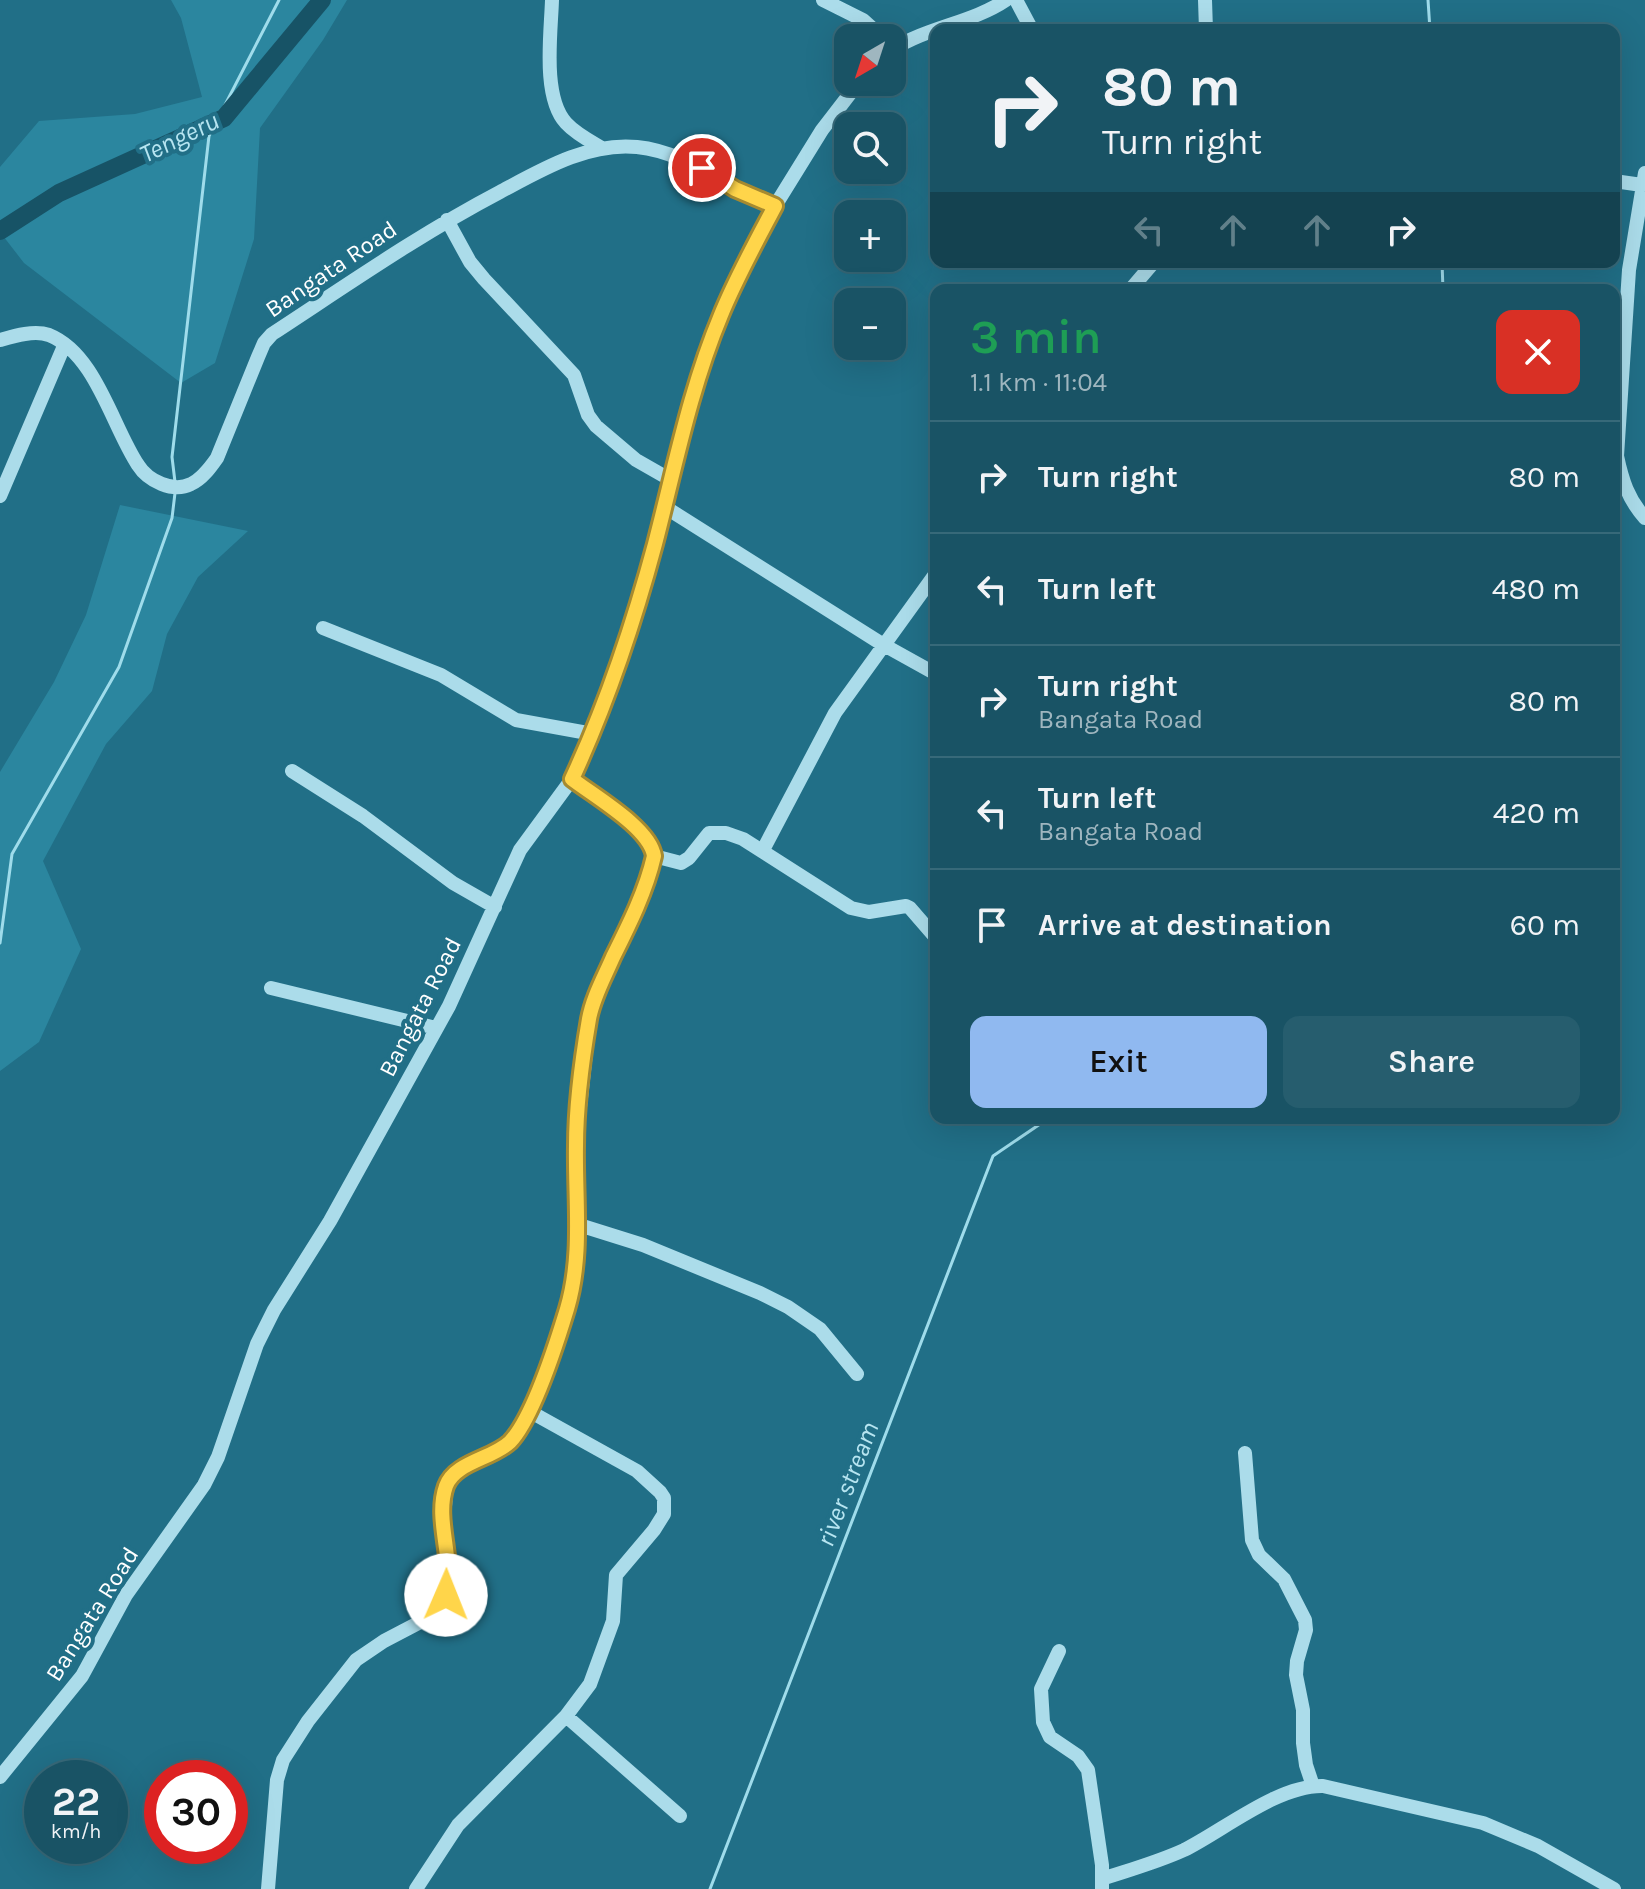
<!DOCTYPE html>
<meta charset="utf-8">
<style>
body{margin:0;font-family:Karla,sans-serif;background:#265d6e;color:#f1f3f6;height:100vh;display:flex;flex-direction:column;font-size:30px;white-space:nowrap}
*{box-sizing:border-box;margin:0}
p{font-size:26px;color:#9fb6bf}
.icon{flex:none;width:44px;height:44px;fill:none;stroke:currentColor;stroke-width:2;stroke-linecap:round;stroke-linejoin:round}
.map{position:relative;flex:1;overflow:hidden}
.details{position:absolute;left:930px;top:284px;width:690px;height:840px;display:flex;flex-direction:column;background:#195365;border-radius:16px;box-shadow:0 8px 32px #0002,0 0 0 2px #376979}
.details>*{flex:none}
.banner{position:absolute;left:930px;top:24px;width:690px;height:244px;border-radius:16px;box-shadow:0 8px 32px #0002,0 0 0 2px #376979;background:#195365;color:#f1f3f6;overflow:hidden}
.needle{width:52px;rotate:219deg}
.fabs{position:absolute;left:834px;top:24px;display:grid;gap:16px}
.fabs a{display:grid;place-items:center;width:72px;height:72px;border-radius:16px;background:#195365;box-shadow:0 8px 32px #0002,0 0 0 2px #376979;font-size:40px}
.speed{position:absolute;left:24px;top:1760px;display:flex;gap:16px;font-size:40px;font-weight:700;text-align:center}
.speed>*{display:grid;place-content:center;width:104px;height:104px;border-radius:50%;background:#195365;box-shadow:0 8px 32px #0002,0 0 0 2px #376979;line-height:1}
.speed small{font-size:20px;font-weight:400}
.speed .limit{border:12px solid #d22;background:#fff;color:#111}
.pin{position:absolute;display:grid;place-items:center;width:68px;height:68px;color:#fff;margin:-34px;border:4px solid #fff;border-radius:50%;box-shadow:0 2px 8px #0007}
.me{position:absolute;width:88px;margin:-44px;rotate:1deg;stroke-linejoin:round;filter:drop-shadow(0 0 6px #0008)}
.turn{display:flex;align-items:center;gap:28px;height:168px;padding:0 40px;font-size:36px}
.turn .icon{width:104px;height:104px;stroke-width:2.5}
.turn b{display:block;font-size:56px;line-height:68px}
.lanes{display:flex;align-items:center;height:76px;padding:0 40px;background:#0003;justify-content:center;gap:40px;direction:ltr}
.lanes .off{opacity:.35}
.round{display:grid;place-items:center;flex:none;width:84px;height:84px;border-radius:16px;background:#265d6e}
.overview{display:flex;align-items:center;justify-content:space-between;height:136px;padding:0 40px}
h1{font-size:48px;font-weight:600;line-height:60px;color:#1e9e55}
.button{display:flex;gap:16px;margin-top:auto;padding:16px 40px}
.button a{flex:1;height:92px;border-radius:16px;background:#90b9f0;color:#111;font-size:32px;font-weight:600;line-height:92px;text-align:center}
.button a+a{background:#265d6e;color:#f1f3f6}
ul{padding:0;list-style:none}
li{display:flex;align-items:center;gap:24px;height:112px;padding:0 40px;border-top:2px solid #376979}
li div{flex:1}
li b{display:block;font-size:30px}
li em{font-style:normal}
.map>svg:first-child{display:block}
.green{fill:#2b869f}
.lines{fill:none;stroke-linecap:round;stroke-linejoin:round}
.stream{stroke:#9fdceb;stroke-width:3}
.river{stroke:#175366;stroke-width:18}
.minor{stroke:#abdcea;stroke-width:14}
.route-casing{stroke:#a68a30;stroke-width:20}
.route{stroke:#ffd54a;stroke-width:14}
.labels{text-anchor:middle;stroke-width:8;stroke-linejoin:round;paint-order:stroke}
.street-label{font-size:24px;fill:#fff;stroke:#216f87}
.water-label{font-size:26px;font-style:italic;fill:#b7e5f1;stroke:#216f87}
</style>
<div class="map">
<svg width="1645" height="1889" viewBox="0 0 1645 1889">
<rect width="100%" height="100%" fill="#216f87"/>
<!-- green -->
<path class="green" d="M171,0H347L323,40L260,128L254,239L215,363L181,383L24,263L0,232V167L39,121L135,114L202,97L181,18Z
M120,505L248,531L198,577L167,634L152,691L106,744L43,861L81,949L39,1042L0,1071V772L54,682L86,615Z"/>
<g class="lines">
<!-- stream -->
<path class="stream" d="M1428,0L1430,30
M1442,262L1443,290
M175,482L172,457L209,136L279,0
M0,943L12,854L119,667L172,518L175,493
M710,1889L993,1156L1049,1118"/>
<!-- river -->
<path class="river" d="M0,231L59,193L224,118L322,0"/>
<!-- minor -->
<path class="minor" d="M552,0C551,33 542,97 566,123C576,134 590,141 602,148
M823,0L863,20L883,38
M1016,0L1032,30
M1205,0L1206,30
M892,50C927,27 972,23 1006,0
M1645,173L1629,270L1617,456C1622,480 1628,499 1645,518
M1614,181L1642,185
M447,220L470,262L484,279L574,375L588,415L596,426L636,460L671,480
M1130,290L1154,262
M0,340C14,336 34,330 49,335C96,354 112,426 138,465C148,481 173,493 191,484C202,479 210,468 217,458L258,357L264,343L272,334C347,285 420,234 500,192C541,170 588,142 637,147C688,152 728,189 775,206
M0,496L64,346
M665,507L882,644L936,674
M323,628L441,675L516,720L593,734
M292,771L363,816L453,883L495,907
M763,850L835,713L936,573
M654,856L681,863L689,858L709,833H726L743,839L851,908L869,912L906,906L910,908L936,938
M271,988L436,1028
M576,1224L643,1245L760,1293L788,1307L820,1329L857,1374
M1245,1453L1252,1540L1259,1555L1284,1579L1305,1620L1306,1630L1297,1661L1296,1675L1303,1710V1743L1306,1765L1313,1786
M1059,1651L1041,1689L1043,1722L1050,1737L1078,1756L1088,1770L1102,1865V1889
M566,1716L680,1816
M0,1777L82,1676L126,1595L204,1485L218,1457L257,1344L274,1310L330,1221L449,1006L520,850L572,779L607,700L630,633L680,440L721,314L775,206L822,130L859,82
M1102,1879C1129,1870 1158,1862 1184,1850C1224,1830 1278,1785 1323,1786L1483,1823L1538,1846L1614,1889
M268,1889L277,1780L283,1760L308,1721L356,1660L384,1641L426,1619L441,1604L446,1595L449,1577L444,1518L447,1483L459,1470L495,1454L512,1440L529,1411L549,1360L568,1307L579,1253L576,1143L591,1008L636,908L654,856L648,840L639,831L572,779
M416,1889L458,1825L566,1716L590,1684L613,1621L616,1575L654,1530L664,1514V1498L660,1492L637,1471L529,1411"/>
</g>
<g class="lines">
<defs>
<path id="route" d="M446,1595C455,1560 434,1520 446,1486C455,1462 492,1459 510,1442C533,1418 557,1342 567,1309C583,1255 575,1201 576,1146C576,1104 582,1060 589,1019C593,997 604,978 613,957C629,925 646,891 654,856C650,828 594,796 572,779C608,701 633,626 655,544C675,467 690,389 721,315C736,278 756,242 775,206L735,189L702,168"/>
</defs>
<!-- route casing -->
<use href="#route" class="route-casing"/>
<!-- route -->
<use href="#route" class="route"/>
</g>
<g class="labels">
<!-- street labels -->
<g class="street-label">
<text transform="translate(331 269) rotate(-34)" y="8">Bangata Road</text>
<text transform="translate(420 1007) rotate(-63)" y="8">Bangata Road</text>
<text transform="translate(92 1614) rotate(-58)" y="8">Bangata Road</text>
</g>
<!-- water labels -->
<g class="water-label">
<text transform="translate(179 137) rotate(-26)" y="9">Tengeru</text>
<text transform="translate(847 1484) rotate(-69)" y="9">river stream</text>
</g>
</g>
</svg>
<div class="fabs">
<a><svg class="needle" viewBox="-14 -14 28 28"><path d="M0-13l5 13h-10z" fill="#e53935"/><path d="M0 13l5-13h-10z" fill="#9fb6bf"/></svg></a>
<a><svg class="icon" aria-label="search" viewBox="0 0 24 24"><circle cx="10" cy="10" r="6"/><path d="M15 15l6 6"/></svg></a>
<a>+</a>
<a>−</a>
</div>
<div class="speed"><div>22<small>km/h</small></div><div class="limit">30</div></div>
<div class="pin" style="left:702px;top:168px;background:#d93025"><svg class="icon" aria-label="arrive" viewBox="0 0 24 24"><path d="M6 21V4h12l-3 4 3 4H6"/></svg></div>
<svg class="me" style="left:446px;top:1595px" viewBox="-20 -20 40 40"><circle r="19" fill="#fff"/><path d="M0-13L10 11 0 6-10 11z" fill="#ffd54a"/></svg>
<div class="banner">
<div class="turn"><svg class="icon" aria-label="right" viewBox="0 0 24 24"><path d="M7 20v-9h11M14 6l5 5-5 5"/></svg><div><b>80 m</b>Turn right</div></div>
<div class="lanes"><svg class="icon off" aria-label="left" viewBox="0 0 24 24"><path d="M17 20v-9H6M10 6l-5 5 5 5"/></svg><svg class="icon off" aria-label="ahead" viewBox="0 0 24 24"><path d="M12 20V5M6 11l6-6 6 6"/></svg><svg class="icon off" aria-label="ahead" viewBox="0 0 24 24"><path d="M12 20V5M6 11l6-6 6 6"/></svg><svg class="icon" aria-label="right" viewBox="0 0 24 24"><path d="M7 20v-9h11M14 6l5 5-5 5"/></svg></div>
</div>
<section class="details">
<div class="overview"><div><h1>3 min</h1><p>1.1 km · 11:04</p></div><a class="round" style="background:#d93025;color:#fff"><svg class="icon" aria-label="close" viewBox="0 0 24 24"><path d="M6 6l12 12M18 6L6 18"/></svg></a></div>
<ul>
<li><svg class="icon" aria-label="right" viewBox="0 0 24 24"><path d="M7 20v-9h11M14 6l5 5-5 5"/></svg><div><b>Turn right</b></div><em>80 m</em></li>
<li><svg class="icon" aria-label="left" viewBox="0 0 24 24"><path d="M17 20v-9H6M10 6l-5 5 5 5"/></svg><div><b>Turn left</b></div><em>480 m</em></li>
<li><svg class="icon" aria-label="right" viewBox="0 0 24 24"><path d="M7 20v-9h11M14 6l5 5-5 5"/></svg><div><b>Turn right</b><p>Bangata Road</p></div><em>80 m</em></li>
<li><svg class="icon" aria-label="left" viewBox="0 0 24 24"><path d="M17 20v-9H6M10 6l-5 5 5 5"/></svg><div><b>Turn left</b><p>Bangata Road</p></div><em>420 m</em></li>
<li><svg class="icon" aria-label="arrive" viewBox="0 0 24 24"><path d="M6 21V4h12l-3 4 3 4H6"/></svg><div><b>Arrive at destination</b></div><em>60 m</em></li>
</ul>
<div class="button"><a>Exit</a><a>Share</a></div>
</section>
</div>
